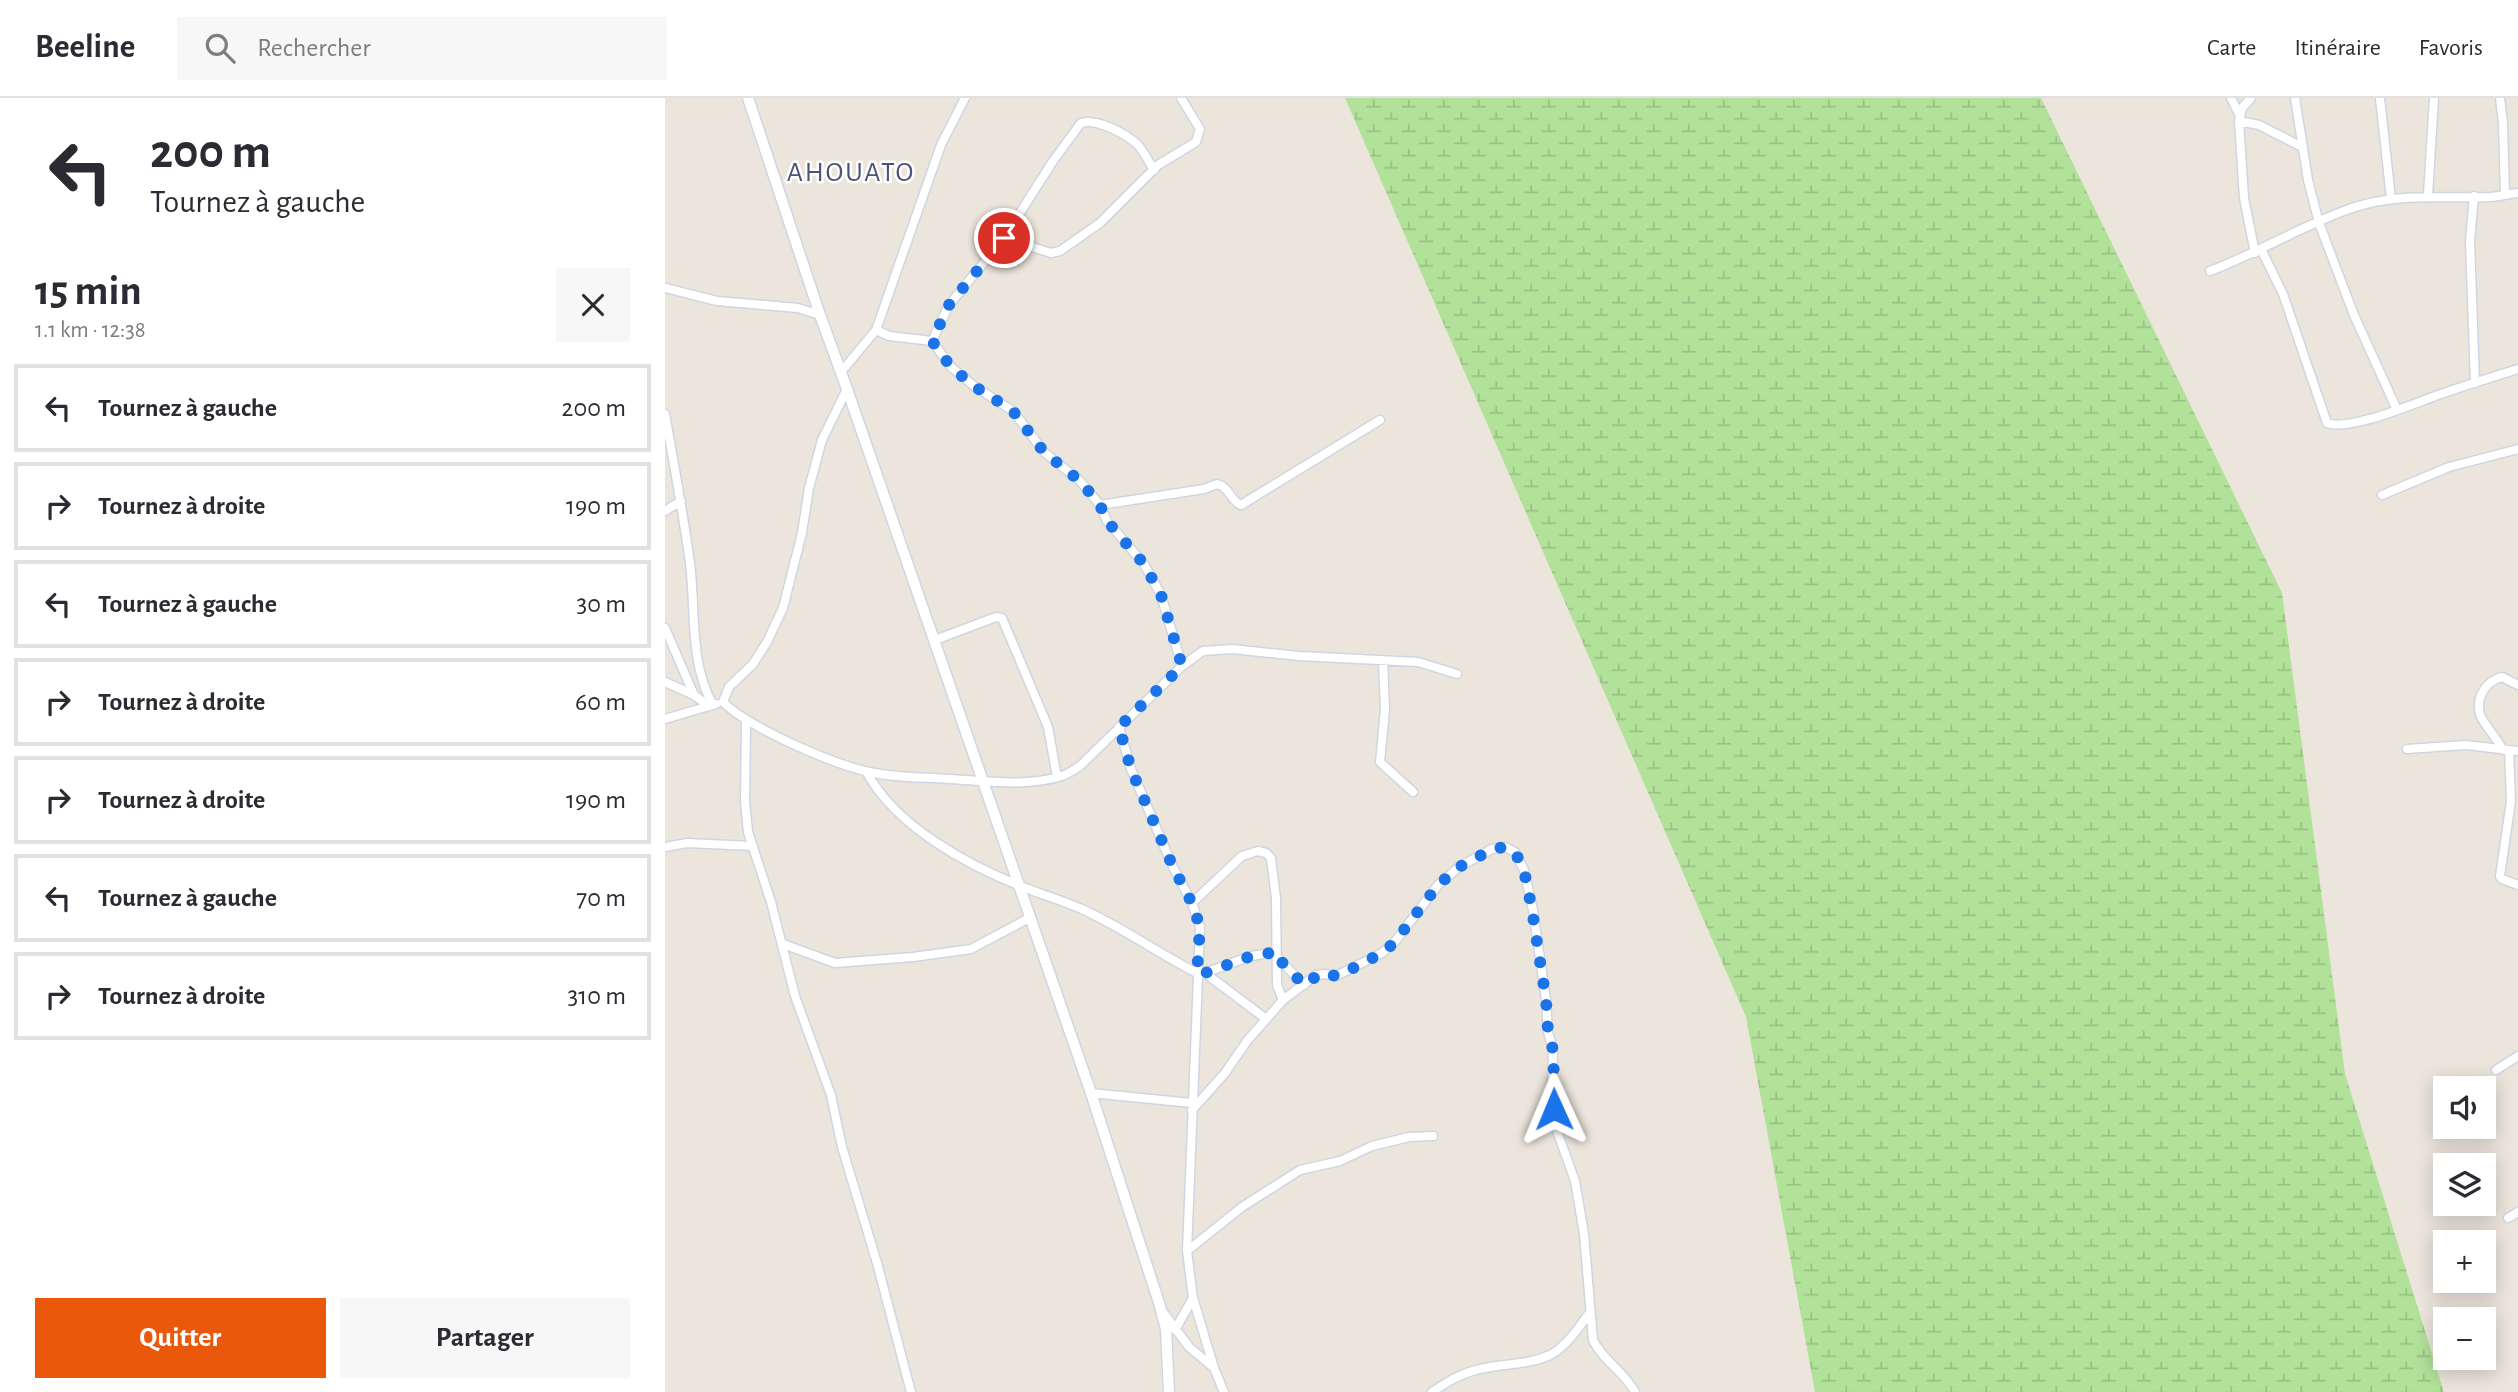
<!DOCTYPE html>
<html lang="fr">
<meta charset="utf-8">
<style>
body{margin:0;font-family:"Alegreya Sans",sans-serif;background:#f7f7f7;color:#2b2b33;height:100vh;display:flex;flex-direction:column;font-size:26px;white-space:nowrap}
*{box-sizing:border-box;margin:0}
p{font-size:23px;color:#7c7c81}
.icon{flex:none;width:38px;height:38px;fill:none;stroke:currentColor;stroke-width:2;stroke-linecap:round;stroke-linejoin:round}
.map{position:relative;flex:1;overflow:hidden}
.panel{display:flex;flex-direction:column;background:#fff;width:665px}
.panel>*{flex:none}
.top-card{background:#fff;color:#2b2b33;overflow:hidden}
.buttons{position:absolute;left:1768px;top:978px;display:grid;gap:14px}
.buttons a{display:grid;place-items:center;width:63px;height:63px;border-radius:0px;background:#fff;box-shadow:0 4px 18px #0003;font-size:35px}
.pin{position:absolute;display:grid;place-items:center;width:60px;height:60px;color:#fff;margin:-30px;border:4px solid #fff;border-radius:50%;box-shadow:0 2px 7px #0007}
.me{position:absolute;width:77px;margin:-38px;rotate:359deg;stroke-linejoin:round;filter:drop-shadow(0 0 5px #0008)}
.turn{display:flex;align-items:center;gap:24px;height:147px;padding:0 35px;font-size:32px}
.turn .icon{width:91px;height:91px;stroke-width:2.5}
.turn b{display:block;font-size:49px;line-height:60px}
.round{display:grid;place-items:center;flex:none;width:74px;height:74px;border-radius:0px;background:#f7f7f7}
.headline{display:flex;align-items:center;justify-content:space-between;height:119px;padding:0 35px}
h1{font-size:42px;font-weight:700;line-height:52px}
.primary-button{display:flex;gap:14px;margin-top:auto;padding:14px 35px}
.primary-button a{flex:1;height:80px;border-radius:0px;background:#ea580c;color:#fff;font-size:28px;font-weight:700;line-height:80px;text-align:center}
.primary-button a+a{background:#f7f7f7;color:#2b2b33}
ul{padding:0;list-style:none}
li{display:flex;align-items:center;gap:21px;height:88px;margin:0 14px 10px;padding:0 21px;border:4px solid #e1e1e2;border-radius:0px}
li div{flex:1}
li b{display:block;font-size:26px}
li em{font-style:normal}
header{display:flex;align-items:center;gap:42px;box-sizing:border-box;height:98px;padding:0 35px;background:#fff;border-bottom:2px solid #e1e1e2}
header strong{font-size:33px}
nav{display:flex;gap:38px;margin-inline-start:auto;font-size:24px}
.search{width:490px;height:63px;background:#f7f7f7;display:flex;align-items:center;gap:18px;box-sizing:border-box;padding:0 24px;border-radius:0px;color:#7c7c81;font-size:26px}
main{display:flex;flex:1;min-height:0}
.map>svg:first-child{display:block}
.wetland{fill:url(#wetland-marsh)}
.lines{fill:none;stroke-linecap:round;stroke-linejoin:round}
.minor-casing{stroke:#d1d5e2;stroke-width:11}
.tertiary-casing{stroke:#d1d5e2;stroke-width:13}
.minor{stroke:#fff;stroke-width:8}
.tertiary{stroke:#fff;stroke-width:10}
.route{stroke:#1a73e8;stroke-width:12;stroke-dasharray:0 21.6}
.labels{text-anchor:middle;stroke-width:5;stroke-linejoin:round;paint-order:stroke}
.quarter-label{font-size:28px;letter-spacing:2px;fill:#4b5379;stroke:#fff}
</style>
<header>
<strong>Beeline</strong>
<div class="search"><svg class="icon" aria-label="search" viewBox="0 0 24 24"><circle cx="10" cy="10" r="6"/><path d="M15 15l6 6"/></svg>Rechercher</div>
<nav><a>Carte</a><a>Itinéraire</a><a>Favoris</a></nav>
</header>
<main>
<section class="panel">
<div class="top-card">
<div class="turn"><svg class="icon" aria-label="left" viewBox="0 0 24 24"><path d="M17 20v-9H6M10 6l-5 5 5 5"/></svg><div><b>200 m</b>Tournez à gauche</div></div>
</div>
<div class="headline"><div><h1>15 min</h1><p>1.1 km · 12:38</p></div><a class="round"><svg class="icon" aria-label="close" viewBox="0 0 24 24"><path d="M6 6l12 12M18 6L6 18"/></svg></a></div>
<ul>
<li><svg class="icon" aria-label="left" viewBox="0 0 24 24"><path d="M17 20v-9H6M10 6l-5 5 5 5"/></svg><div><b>Tournez à gauche</b></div><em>200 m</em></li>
<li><svg class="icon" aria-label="right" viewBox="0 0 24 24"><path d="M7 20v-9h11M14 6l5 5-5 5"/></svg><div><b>Tournez à droite</b></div><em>190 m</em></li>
<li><svg class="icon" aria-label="left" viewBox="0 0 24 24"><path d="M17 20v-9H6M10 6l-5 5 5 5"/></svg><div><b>Tournez à gauche</b></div><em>30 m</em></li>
<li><svg class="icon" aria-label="right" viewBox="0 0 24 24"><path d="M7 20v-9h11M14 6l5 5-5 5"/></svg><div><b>Tournez à droite</b></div><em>60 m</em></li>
<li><svg class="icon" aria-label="right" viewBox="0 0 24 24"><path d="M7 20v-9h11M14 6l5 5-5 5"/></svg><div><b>Tournez à droite</b></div><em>190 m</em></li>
<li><svg class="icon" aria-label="left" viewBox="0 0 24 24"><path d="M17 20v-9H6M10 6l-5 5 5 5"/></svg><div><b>Tournez à gauche</b></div><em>70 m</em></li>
<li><svg class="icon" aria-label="right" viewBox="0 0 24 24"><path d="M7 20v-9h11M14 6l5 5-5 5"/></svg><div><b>Tournez à droite</b></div><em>310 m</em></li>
</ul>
<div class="primary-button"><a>Quitter</a><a>Partager</a></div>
</section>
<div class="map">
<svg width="1853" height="1294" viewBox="0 0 1853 1294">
<defs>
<pattern id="wetland-marsh" width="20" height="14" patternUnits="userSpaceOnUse" patternTransform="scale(1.75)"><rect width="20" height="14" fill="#b2e19a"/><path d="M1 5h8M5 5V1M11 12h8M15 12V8" fill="none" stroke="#99c185"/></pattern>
</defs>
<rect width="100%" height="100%" fill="#ece5dc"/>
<!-- wetland -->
<path class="wetland" d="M680,0H1376L1617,495L1680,976L1779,1294H1150L1081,919Z"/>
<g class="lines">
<defs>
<path id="minor" d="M1566,0L1574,16
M1586,0L1577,10L1574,23L1579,100L1590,155
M1630,0L1643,82L1654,125L1689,217L1732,312
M1715,0L1726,101
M1835,0L1838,25L1840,97
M1574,23L1594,27L1637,49
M1763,97L1769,0
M1809,98L1805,143L1810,285
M339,140L386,155L395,153L435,125L493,67L531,44L535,31L516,0
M1596,151L1618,196L1662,325C1684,334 1752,304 1776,296C1801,287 1827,279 1853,271
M1545,173C1593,155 1638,127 1687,110C1733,94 1780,101 1826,99C1835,98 1844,96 1853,95
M0,190L52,203L133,210L155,217
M211,232L224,238L267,243L286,269L309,288L348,313L379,354L415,383L435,407L442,423L479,466L496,497L517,568
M267,243L284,207L339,140L388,63L416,25C432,20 461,36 473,47C479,54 484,64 489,72
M176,274L211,232L276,47L300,0
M182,291L157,342L144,390L137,435L118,510L102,544L88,566L64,589L58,604C84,630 164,664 200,673C228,680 257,679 285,681C321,683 362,689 397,678C403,676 409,672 415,668L517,568L538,553L567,551L634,558L753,564L792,576
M0,316C9,366 18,415 25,465C31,513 24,564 48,607
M1717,397L1784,369L1853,351
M435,407L539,391L552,386C565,389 565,403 576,407L715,322
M0,413L16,403
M0,530L29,597
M270,542L331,519L337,520L383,629L392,679
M718,562L720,612L715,664L748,694
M0,584L29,597L44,608
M0,621L51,606
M81,623L80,704L83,734L106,804L130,898L166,997L177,1049L212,1165L246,1294
M454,629L466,671L508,769L527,805L535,829L522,1153L528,1200L549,1270
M1742,651L1801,647L1853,653
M1838,652C1833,642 1820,627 1816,619C1809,602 1820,583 1837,579L1853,587
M1844,653L1846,703L1835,778L1837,781L1853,787
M201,673C230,728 302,767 358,789C378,797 399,803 419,812C458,830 493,855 532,875H540L586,858L612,854
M0,749L22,745L88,748
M527,805L577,758L593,753L601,755L606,760L611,800L612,887L618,902
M118,846L170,865L248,859L306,851L366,819
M612,859L639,887
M540,875L601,921
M1831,972L1853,958
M426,995L527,1005
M527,1012L560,975L582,943L618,902L651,877L660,876L671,878L717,855L729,845L773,787L794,769L827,751L840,749L850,754L859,772L868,812L881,902L883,934L888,952L887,989L891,1030L910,1083L919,1136L928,1242C938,1263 959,1273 970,1294
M1843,1120L1853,1114
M522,1153L577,1109L635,1072L675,1063L707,1048L744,1039L768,1038
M498,1214L524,1249L549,1270L559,1294
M510,1232L528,1200
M767,1294C781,1285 794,1276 811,1272C835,1265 861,1268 885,1257C901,1249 915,1228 925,1214"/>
<path id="tertiary" d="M83,0L155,217L182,291L426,995L495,1208L501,1231L504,1294"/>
</defs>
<!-- minor casing -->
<use href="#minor" class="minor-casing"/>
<!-- tertiary casing -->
<use href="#tertiary" class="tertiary-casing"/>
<!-- minor -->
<use href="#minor" class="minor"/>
<!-- tertiary -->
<use href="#tertiary" class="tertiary"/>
</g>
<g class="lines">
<!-- route -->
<path class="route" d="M339,140L284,207L267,243L286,269L309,288L348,313L379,354L415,383L435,407L442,423L479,466L496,497L517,568L454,629L466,671L508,769L527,805L535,829L532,875H540L586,858L612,854V859L639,887L656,875L671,878L675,877L717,855L729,845L773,787L794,769L828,751L840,749L850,754L859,772L867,812L881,902L883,934L888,952L889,967L887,989L889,1011"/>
</g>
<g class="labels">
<!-- quarter labels -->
<g class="quarter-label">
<text x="186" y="83">AHOUATO</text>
</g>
</g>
</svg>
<div class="buttons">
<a><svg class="icon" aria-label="sound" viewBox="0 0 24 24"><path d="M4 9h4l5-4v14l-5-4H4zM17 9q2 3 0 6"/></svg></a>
<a><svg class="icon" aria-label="layers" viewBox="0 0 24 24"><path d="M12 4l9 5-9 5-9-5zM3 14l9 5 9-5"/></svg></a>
<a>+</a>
<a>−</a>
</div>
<div class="pin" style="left:339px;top:140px;background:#d93025"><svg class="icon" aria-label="arrive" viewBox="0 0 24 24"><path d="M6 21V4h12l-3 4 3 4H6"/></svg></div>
<svg class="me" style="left:889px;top:1011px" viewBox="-20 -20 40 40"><path d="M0-17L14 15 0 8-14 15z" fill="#1a73e8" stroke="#fff" stroke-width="4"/></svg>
</div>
</main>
